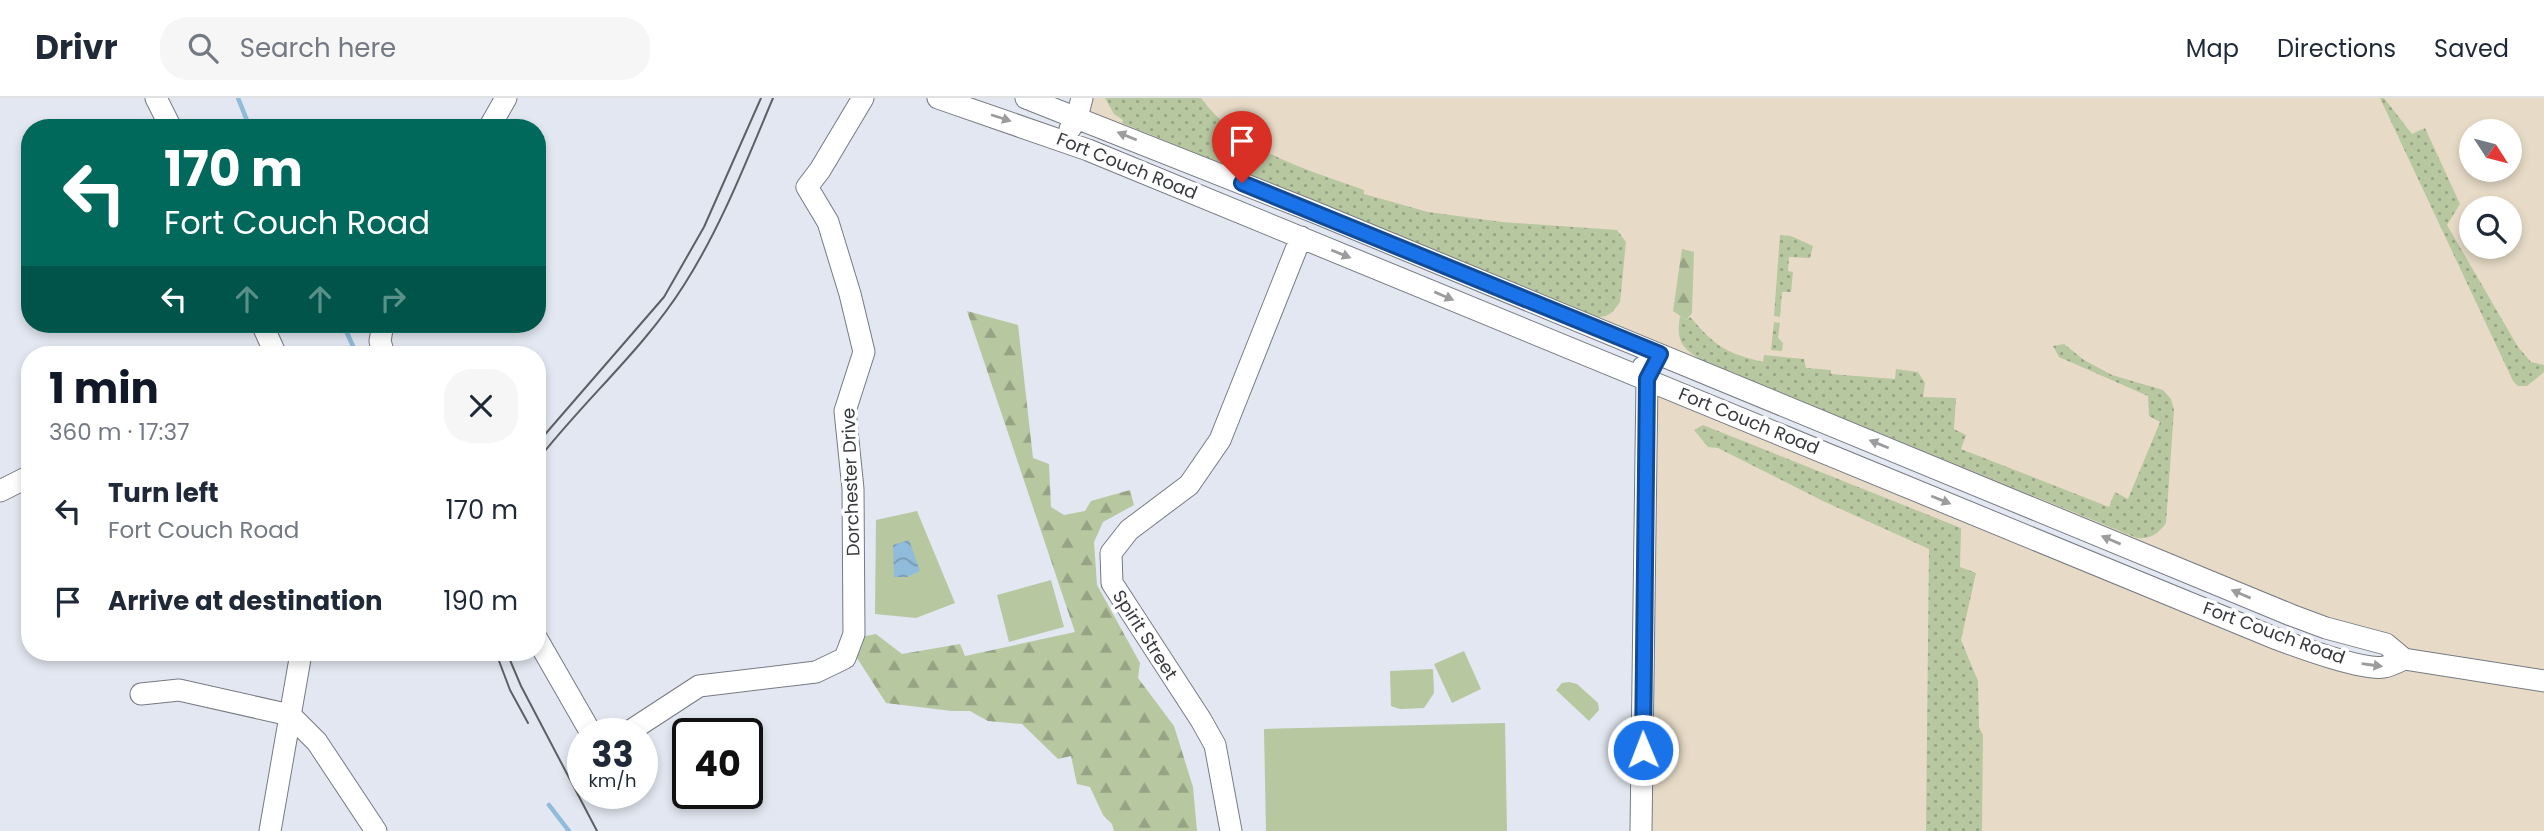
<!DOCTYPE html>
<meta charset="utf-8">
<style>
body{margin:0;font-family:Poppins,sans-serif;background:#f6f6f7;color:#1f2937;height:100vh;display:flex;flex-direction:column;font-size:26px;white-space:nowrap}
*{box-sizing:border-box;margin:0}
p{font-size:23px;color:#747a83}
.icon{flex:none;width:38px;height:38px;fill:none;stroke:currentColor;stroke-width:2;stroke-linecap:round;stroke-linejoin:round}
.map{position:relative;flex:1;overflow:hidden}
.panel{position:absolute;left:21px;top:248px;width:525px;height:315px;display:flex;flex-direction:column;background:#fff;border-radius:28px;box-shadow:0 4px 10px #0003}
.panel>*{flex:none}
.hud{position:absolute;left:21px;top:21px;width:525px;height:214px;border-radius:28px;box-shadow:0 4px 10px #0003;background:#00695c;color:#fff;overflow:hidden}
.needle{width:46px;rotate:126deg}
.tools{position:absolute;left:2459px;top:21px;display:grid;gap:14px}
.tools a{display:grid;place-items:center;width:63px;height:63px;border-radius:50%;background:#fff;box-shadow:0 4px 10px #0003;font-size:35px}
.speed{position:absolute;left:567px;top:620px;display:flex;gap:14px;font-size:35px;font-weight:700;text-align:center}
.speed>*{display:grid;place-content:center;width:91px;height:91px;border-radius:50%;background:#fff;box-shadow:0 4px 10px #0003;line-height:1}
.speed small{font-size:18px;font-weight:400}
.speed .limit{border:4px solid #111;border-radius:10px;background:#fff;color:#111}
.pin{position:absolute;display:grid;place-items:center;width:60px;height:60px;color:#fff;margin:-72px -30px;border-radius:50% 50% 50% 0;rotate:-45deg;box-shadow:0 0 7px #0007}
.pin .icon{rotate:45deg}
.me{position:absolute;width:77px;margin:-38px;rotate:359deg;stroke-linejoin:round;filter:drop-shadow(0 0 5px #0008)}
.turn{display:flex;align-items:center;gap:24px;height:147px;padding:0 28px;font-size:32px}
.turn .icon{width:91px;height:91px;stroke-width:2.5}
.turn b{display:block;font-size:49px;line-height:60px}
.lanes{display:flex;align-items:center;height:66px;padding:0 28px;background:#0003;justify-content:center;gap:35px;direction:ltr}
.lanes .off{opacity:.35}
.round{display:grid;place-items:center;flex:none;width:74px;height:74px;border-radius:28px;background:#f6f6f7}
.head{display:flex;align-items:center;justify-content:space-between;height:119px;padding:0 28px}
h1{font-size:42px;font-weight:700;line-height:52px;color:#111827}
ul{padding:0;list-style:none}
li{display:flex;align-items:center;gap:21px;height:91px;padding:0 28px}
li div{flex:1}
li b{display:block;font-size:26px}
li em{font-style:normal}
header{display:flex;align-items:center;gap:42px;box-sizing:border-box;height:98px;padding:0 35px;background:#fff;border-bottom:2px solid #e0e1e3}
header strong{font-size:33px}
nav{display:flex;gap:38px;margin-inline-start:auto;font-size:24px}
.search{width:490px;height:63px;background:#f6f6f7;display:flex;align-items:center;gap:18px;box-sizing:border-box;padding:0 24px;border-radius:28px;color:#747a83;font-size:26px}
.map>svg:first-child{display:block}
.commercial{fill:#e7dbc7;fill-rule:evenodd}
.grass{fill:url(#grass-dots)}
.forest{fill:url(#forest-firs)}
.green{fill:#b7c7a0}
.water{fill:url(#water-waves)}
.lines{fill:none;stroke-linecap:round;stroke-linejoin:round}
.stream{stroke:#90bbda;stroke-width:4.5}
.minor-casing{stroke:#767a83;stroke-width:23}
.minor{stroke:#fff;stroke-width:21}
.tram{stroke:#5d6065;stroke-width:2}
.oneway{fill:#9c9c9e}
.route-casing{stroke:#114b97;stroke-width:18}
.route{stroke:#1a73e8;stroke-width:12}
.labels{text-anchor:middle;stroke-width:7;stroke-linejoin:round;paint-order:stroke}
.street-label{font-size:18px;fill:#383a3e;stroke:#fff}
</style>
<header>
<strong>Drivr</strong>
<div class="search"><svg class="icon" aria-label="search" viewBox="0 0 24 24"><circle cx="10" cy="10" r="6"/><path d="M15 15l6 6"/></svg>Search here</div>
<nav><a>Map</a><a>Directions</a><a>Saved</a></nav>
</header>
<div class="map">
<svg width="2544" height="733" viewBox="0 0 2544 733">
<defs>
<pattern id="grass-dots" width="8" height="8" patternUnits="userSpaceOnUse" patternTransform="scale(1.75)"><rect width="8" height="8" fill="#b7c7a0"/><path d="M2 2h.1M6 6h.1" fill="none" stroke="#96a384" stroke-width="1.8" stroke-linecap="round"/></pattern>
<pattern id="forest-firs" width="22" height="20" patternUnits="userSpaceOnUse" patternTransform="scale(1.75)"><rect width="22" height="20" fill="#b7c7a0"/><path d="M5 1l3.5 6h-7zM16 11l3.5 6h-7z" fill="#96a384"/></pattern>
<pattern id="water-waves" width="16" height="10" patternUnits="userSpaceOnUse" patternTransform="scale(1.75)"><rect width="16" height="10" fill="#90bbda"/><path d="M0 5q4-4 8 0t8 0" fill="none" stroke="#7799b2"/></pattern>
</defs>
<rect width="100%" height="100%" fill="#e2e7f1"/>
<!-- commercial -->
<path class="commercial" d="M1082,0H2544V733H1641L1647,281L2310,552L2403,562L1077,19ZM2471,33H2510V72H2471ZM2471,110H2510V149H2471Z"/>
<!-- grass -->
<path class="grass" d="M1105,0H1201C1240,53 1305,71 1364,92V96L1428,114L1502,124L1617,132L1626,144L1620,204C1614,213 1609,219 1598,219L1122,25L1123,22L1114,16Z
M2380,0H2384L2412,36L2425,30L2460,106L2447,127L2518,249L2531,264L2544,267V274L2527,288H2518L2513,283Z
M1780,137L1791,138L1813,148L1810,160L1789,159L1788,173L1793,174L1791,194H1782L1780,219L1774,218Z
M1680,218L1686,222L1690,219L1692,221C1717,250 1727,255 1763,264L1764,257L1804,261L1806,270L1831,272V276L1895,281L1896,271L1918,274L1925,285L1923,299L1956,300L1954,331L1966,337L1961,351L2109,409L2115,394L2128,401L2160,324L2149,318L2148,298L2059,259L2053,248L2064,246L2084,262L2112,277L2163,292L2171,301L2174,312L2166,425C2158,436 2151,441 2137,440L1701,262C1681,249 1676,243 1680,218Z
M1774,224L1780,225L1778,240L1783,245L1782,253L1771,252Z
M1703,327L1961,430L1960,469L1976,475L1961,542L1978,583L1979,629L1983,637L1982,733H1926L1929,451L1823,403L1718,350L1708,349L1694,332Z"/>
<!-- forest -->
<path class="forest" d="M1682,151L1694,154L1692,215L1686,222L1673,213Z
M967,213L1018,227L1033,360L1049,366L1051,409L1064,417L1085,413L1091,403L1130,392L1134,407L1103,424L1094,444L1097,487L1140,565L1138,580L1174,628L1193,689L1197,733H1114L1112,726L1103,717L1090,689L1077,686L1071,658L1058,661L1022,626L988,623L970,613H952L886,605L857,560L861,539L876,536L902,556L960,546L965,558L1075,534Z"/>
<!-- green -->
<path class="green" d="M917,413L955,505L916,520L875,516L876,422Z
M1051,482L1064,529L1009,544L997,497Z
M1464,553L1481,591L1452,605L1434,566Z
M1433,571L1434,595L1424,610L1400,611L1391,608L1390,573Z
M1569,584L1577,586L1598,605L1599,612L1589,623L1556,592L1562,585Z
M1505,625L1507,733H1266L1264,631Z"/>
<!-- water -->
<path class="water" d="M909,442L920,473L907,479H894L893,447Z"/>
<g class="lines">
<!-- stream -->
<path class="stream" d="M238,0L250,30
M343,226L357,257
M549,707L569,733"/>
<defs>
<path id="minor" d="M156,0L171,30
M938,0L1088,52L2277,541C2299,549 2363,573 2384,569C2390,568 2398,564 2404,561L2544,583
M1026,0L1314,114L2291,517L2326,530L2386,546L2404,561
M489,30L506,0
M1070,31L1077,19L1082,0
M262,226L276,257
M383,226L380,243L384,257
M0,393L30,378
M537,541L591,635
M141,596L179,592L290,617L317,644L376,733
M627,635L699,588L816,574L845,560L854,536L853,391L845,313L864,254L850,196L828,124L807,89L820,72L863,0
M270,733L301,555
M1231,733L1215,647L1201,622L1112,485L1111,455L1129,432L1189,387L1220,342L1301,139
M1641,733L1647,281L1643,269"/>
</defs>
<!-- minor casing -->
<use href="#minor" class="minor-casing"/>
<!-- minor -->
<use href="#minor" class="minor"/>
<!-- tram -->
<path class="tram" d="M541,341L664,199L704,129L761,0
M537,363C584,302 643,252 684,187C721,129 746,64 773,0
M496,555L510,592L528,625
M507,555L521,588L597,733"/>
</g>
<!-- one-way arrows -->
<defs><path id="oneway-solid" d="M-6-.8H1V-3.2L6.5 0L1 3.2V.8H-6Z" transform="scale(1.75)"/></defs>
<g class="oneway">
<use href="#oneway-solid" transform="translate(1001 20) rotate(18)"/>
<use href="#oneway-solid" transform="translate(1127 38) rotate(-158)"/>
<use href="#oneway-solid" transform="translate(1341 156) rotate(22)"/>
<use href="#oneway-solid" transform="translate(1444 198) rotate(23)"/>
<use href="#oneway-solid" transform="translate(1879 346) rotate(-158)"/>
<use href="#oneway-solid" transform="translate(1941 402) rotate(22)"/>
<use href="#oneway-solid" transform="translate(2111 442) rotate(-157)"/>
<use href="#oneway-solid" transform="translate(2241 496) rotate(-157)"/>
<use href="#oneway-solid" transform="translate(2372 567) rotate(8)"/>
</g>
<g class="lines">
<defs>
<path id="route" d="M1242,85L1660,256L1647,281L1643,652"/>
</defs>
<!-- route casing -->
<use href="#route" class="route-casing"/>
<!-- route -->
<use href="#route" class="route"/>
</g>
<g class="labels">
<!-- street labels -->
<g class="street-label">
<text transform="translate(1127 68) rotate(22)" y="6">Fort Couch Road</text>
<text transform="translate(1749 323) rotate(22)" y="6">Fort Couch Road</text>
<text transform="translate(851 384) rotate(-92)" y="6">Dorchester Drive</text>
<text transform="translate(2274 535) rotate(20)" y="6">Fort Couch Road</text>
<text transform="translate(1145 537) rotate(57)" y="6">Spirit Street</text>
</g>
</g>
</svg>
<div class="tools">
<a><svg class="needle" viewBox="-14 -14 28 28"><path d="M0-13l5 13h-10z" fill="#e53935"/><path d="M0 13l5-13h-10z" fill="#747a83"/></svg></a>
<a><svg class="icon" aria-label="search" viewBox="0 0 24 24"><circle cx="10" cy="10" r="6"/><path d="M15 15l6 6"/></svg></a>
</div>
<div class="speed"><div>33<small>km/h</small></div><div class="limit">40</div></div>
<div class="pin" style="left:1242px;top:85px;background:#d93025"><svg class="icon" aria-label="arrive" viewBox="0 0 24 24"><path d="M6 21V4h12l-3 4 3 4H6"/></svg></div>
<svg class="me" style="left:1643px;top:652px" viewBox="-20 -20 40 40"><circle r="17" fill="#1a73e8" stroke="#fff" stroke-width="3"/><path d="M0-11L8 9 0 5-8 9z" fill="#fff"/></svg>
<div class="hud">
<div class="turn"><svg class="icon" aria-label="left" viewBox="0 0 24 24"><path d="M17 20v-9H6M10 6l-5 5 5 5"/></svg><div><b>170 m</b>Fort Couch Road</div></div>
<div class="lanes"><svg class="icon" aria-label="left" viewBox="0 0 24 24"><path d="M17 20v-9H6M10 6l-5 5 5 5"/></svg><svg class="icon off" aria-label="ahead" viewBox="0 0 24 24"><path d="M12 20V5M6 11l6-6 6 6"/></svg><svg class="icon off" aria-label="ahead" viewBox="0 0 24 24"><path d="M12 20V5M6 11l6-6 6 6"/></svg><svg class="icon off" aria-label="right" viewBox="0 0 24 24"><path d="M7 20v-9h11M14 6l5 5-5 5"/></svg></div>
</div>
<section class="panel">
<div class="head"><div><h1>1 min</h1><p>360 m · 17:37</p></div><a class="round"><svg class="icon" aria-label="close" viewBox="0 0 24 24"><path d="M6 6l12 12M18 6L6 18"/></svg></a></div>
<ul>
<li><svg class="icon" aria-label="left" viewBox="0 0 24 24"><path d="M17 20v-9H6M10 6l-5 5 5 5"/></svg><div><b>Turn left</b><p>Fort Couch Road</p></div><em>170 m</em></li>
<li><svg class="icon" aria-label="arrive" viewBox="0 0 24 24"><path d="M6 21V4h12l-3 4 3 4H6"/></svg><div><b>Arrive at destination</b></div><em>190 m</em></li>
</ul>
</section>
</div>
